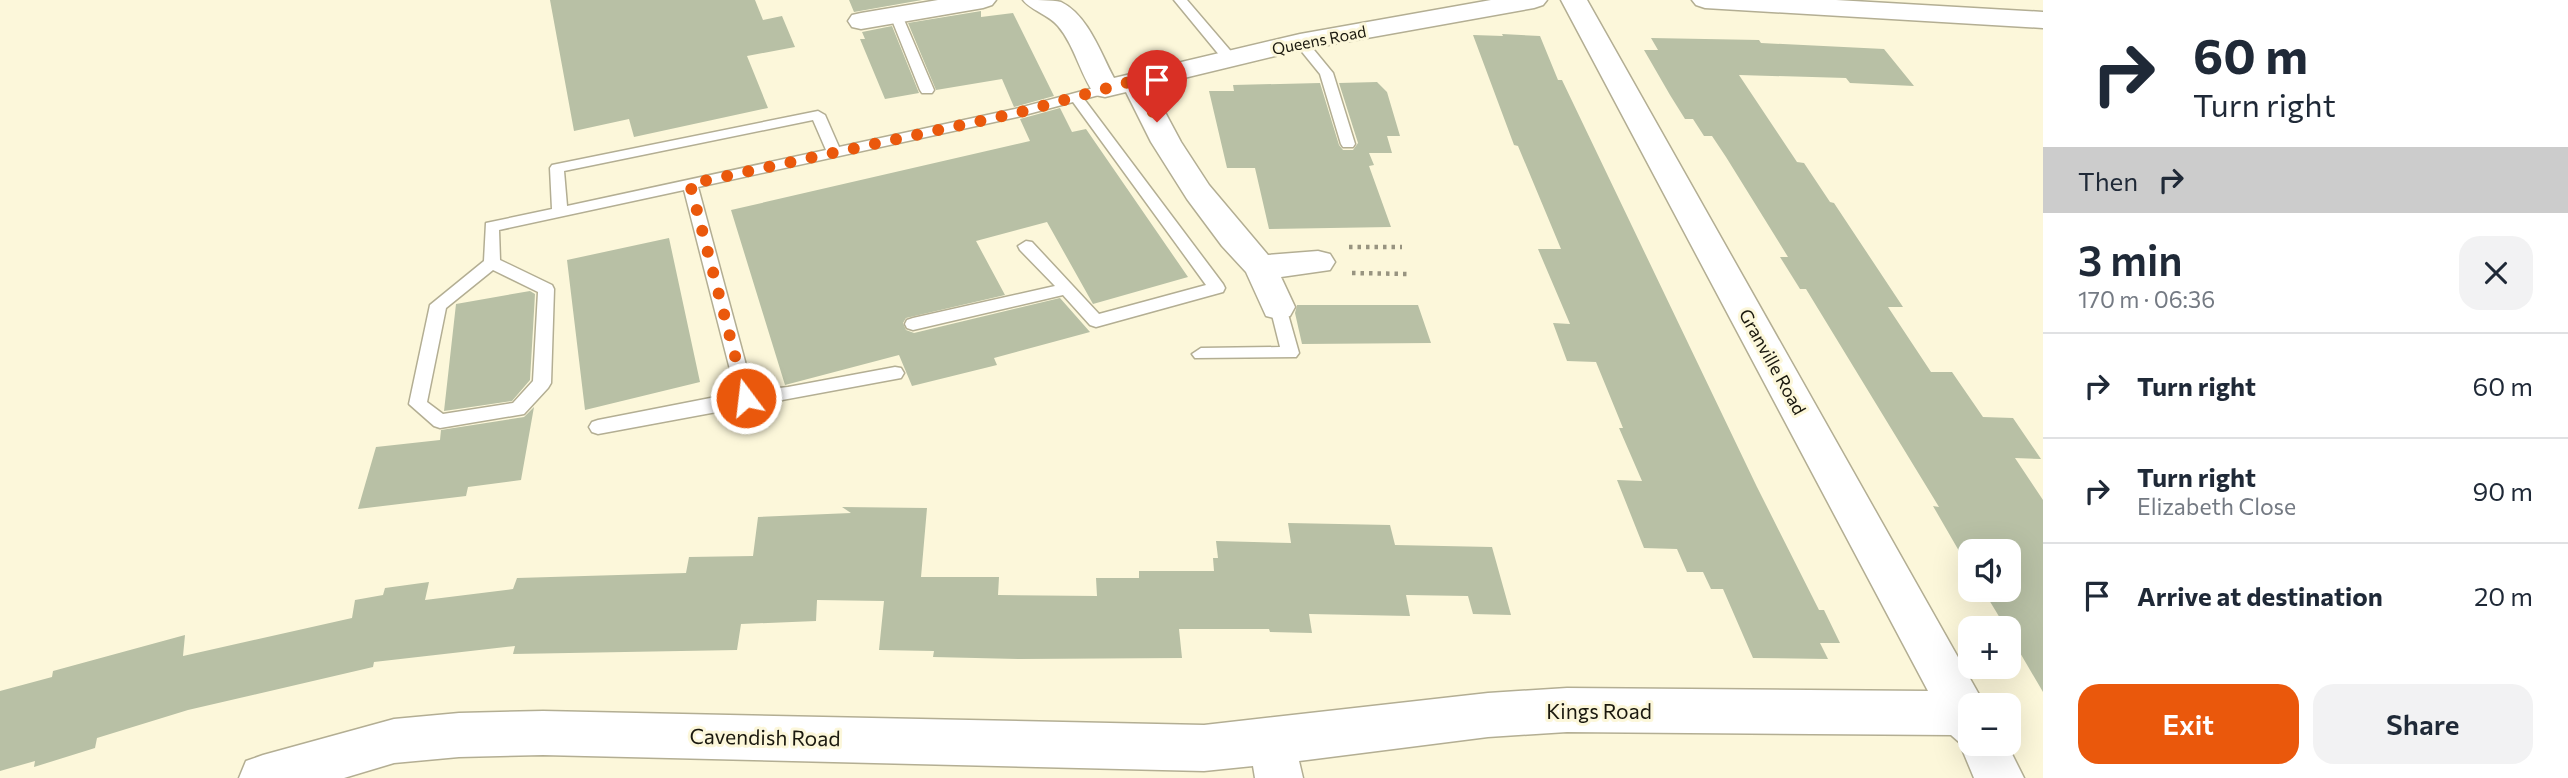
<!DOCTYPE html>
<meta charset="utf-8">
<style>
body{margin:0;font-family:Commissioner,sans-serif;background:#f2f2f3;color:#1f2937;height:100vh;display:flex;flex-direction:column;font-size:26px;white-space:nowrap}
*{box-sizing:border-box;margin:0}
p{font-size:23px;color:#747a83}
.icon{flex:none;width:38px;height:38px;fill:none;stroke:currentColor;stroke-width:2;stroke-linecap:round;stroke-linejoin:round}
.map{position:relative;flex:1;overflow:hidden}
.drawer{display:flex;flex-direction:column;background:#fff;width:525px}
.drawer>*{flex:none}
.hud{background:#fff;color:#1f2937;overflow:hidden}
.buttons{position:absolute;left:1958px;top:539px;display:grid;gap:14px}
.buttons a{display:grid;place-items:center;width:63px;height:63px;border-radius:14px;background:#fff;box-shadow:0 7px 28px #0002;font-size:35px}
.pin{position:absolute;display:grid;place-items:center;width:60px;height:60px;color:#fff;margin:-72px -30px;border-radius:50% 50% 50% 0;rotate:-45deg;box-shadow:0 0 7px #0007}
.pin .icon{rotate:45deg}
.me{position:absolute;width:77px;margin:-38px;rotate:345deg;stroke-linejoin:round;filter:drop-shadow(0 0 5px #0008)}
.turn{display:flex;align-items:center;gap:24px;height:147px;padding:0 35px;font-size:32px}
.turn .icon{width:91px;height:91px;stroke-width:2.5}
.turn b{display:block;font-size:49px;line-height:60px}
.then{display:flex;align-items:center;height:66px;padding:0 35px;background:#0003;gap:14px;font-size:26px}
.round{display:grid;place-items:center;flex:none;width:74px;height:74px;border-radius:21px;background:#f2f2f3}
.overview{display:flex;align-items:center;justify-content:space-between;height:119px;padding:0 35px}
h1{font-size:42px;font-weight:600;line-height:52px}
.action{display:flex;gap:14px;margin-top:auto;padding:14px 35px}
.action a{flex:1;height:80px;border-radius:21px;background:#ea580c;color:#fff;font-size:28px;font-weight:600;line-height:80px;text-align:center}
.action a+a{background:#f2f2f3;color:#1f2937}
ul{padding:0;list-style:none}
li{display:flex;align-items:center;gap:21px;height:105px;padding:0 35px;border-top:2px solid #e0e1e3}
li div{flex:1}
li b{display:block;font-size:26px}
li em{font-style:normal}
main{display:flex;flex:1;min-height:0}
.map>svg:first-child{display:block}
.building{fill:#b8c0a5}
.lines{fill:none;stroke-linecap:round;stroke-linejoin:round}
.lane-casing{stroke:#b3ae93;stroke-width:3}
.street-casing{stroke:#b3ae93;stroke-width:3}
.path{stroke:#989480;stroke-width:4.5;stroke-dasharray:3.5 5;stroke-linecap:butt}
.lane{fill:#fff;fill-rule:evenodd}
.street{fill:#fff;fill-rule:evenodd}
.route{stroke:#ea580c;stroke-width:12;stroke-dasharray:0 21.6}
.labels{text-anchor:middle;stroke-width:6;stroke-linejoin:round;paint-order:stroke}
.far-street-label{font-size:16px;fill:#1a180e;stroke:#fcf7da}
.street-label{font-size:18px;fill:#1a180e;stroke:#fcf7da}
.near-street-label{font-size:21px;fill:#1a180e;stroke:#fcf7da}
</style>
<main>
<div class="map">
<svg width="2043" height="778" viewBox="0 0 2043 778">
<rect width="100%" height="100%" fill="#fcf7da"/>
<!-- building -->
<path class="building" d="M550,0H755L763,20L782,16L795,47L747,56L768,108L634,137L629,119L574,131Z
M849,0H922L854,12Z
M981,11V17L1013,13L1054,96L1014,107L1002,79L936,90L908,23Z
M892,26L919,93L885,99L860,39H865L862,32Z
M1502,34L1540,36L1558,80H1562L1757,487L1819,610H1824L1840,643H1820L1828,659L1753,658L1723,589H1711L1703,572H1687L1677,549L1644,548L1617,480L1642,481L1619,428H1623L1596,362L1567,361L1553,323L1570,324L1538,249H1561L1518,146L1514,145L1473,35L1503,36Z
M1651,38L1759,40L1761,43L1884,49L1914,86L1850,83L1846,78L1739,75L1797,162L1804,163L1830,202L1834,203L1903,307H1888L1931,372H1952L1983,417L2013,418L2041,459L2015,458L2043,500V692L2009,634V628H2006L1983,590H2009V551H1970V570L1933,506L1939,507L1806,289H1800L1780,257H1788L1726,157L1712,136H1704L1693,119H1685L1670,95L1644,50H1658Z
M1377,82L1387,92L1400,136H1387L1392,153H1369L1374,165L1369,166L1391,227L1269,229L1255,168H1227L1209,91H1234L1233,85L1320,83L1339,145L1343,150H1353L1358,143L1339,83Z
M1060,108L1072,132L1086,129L1188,277L1093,304L1047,222L976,241L1005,295L906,318L903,323L906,330L914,333L1060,298L1090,332L994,358L997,365L912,386L899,355L785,385L731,210L1030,141L1020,119Z
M669,238L700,382L585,410L567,260Z
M530,291L535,294L530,380L512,401L444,411L456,304Z
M1297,305H1418L1431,343L1302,344L1295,313Z
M534,407L521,480L468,487L466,496L358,509L376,447L440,440L441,430L524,417Z
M842,507L927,508L921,577H999L998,595L1097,596L1096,578H1139V571H1214L1213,558H1218L1216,541L1291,543L1288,523L1390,525L1395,545L1492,547L1511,615L1473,614L1468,596L1406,595L1410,616L1309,614L1312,633L1270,632L1269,629H1179L1182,658L1020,659L933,657L934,651L879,650L884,601L817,600L816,621L741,624L737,650L513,654L515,646L374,662L373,667L188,710L97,738L95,748L34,767L35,761L0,771V691L52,677L53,671L185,635L183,656L352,618L355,600L383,595L385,588L429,582L425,600L513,589L517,578L686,573L689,557L753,556L758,517L851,513Z"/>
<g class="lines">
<defs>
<path id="lane" d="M1174,0H1187L1235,56V62H1225Z
M896,11L902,15L934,90L932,93H922L920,90L890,15Z
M1300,38L1305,39L1333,73L1355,144L1353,147H1343L1341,144L1320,74L1294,42Z
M1105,85L1112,89L1110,92L1084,99L1223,284L1225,288L1223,292L1096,327L1090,325L1063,295L913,330L907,328L905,324L907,320L913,318L1055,286L1020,250L1018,246L1026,241L1032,242L1099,314L1206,285L1073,102L1017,117L698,187L753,391L788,387L895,367L901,368L904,373L901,378L598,434L592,432L589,427L592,422L598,420L736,393L684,190L499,230L500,260L552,285L554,289L551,383L548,388L524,414L440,428L434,426L409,404L430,305L484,261L486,223L552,209L550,168L552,165L818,111L825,115L839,147L1015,109ZM813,120L826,150L567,206L564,171ZM493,270L538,292L533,381L513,403L443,414L427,402L446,308Z
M1278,301L1286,307L1299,353L1296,357L1195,358L1192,354L1201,348L1280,347L1270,307Z"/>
<path id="street" d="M938,0H996L992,5L983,8L861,29L852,27L848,21L852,15L861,13Z
M1023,0C1034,0 1052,0 1061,2C1088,15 1101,54 1114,78L1300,34L1491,0H1547L1543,5L1534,8L1300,50L1151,86L1181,142L1209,185L1268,255L1318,251L1330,254L1335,262L1330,270L1281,277L1295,307L1290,316L1278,319L1266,316L1246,272L1222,246L1187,199L1151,142L1126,92L1105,97L1095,95C1080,74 1075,46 1058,26C1048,14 1030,10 1023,0Z
M1561,0H1587L1981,698L1985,705H1970V744H2007L2024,778H1974L1959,742L1951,735L1567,732L1488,737L1299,761L1303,778H1255L1253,766L1204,771L543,755L459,757L394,763L344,778H239L246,761L263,755L394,719L459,713L543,711L1204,725L1488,693L1567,688L1928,691Z
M1692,0H1836L2043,12V28L1705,8L1696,5Z"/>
</defs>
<!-- lane casing -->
<use href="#lane" class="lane-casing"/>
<!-- street casing -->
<use href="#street" class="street-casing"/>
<!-- path -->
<path class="path" d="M1349,247H1402
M1352,273L1410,274"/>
<!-- lane -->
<use href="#lane" class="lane"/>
<!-- street -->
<use href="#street" class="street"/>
</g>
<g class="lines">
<!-- route -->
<path class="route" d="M746,398L690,184L1017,113L1133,81L1150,105L1157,122"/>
</g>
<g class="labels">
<!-- far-street labels -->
<g class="far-street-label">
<text transform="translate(1319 40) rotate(-11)" y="6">Queens Road</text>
</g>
<!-- street labels -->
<g class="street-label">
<text transform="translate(1772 362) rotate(61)" y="6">Granville Road</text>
</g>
<!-- near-street labels -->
<g class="near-street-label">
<text x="1599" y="719">Kings Road</text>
<text transform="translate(765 738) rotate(1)" y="7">Cavendish Road</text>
</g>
</g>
</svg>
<div class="buttons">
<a><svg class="icon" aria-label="sound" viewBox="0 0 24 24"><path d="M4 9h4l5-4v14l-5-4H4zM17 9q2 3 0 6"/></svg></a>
<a>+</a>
<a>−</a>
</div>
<div class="pin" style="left:1157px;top:122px;background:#d93025"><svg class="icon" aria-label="arrive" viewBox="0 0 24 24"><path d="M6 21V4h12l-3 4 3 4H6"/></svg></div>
<svg class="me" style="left:746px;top:398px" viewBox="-20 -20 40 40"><circle r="17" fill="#ea580c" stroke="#fff" stroke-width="3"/><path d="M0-11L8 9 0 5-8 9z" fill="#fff"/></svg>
</div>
<section class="drawer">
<div class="hud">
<div class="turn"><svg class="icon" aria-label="right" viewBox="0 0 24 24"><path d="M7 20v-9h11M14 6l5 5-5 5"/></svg><div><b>60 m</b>Turn right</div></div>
<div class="then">Then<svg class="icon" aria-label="right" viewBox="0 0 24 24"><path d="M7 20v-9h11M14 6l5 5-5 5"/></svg></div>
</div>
<div class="overview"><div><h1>3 min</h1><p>170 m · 06:36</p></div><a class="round"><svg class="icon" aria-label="close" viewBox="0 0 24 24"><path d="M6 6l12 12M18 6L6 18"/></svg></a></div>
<ul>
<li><svg class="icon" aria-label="right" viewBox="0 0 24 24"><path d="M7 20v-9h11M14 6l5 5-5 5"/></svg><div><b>Turn right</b></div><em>60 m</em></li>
<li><svg class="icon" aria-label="right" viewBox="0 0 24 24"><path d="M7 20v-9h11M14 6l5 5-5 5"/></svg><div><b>Turn right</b><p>Elizabeth Close</p></div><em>90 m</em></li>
<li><svg class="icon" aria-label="arrive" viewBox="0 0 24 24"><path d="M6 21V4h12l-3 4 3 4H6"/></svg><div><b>Arrive at destination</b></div><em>20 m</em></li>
</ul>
<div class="action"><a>Exit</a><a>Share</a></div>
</section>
</main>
